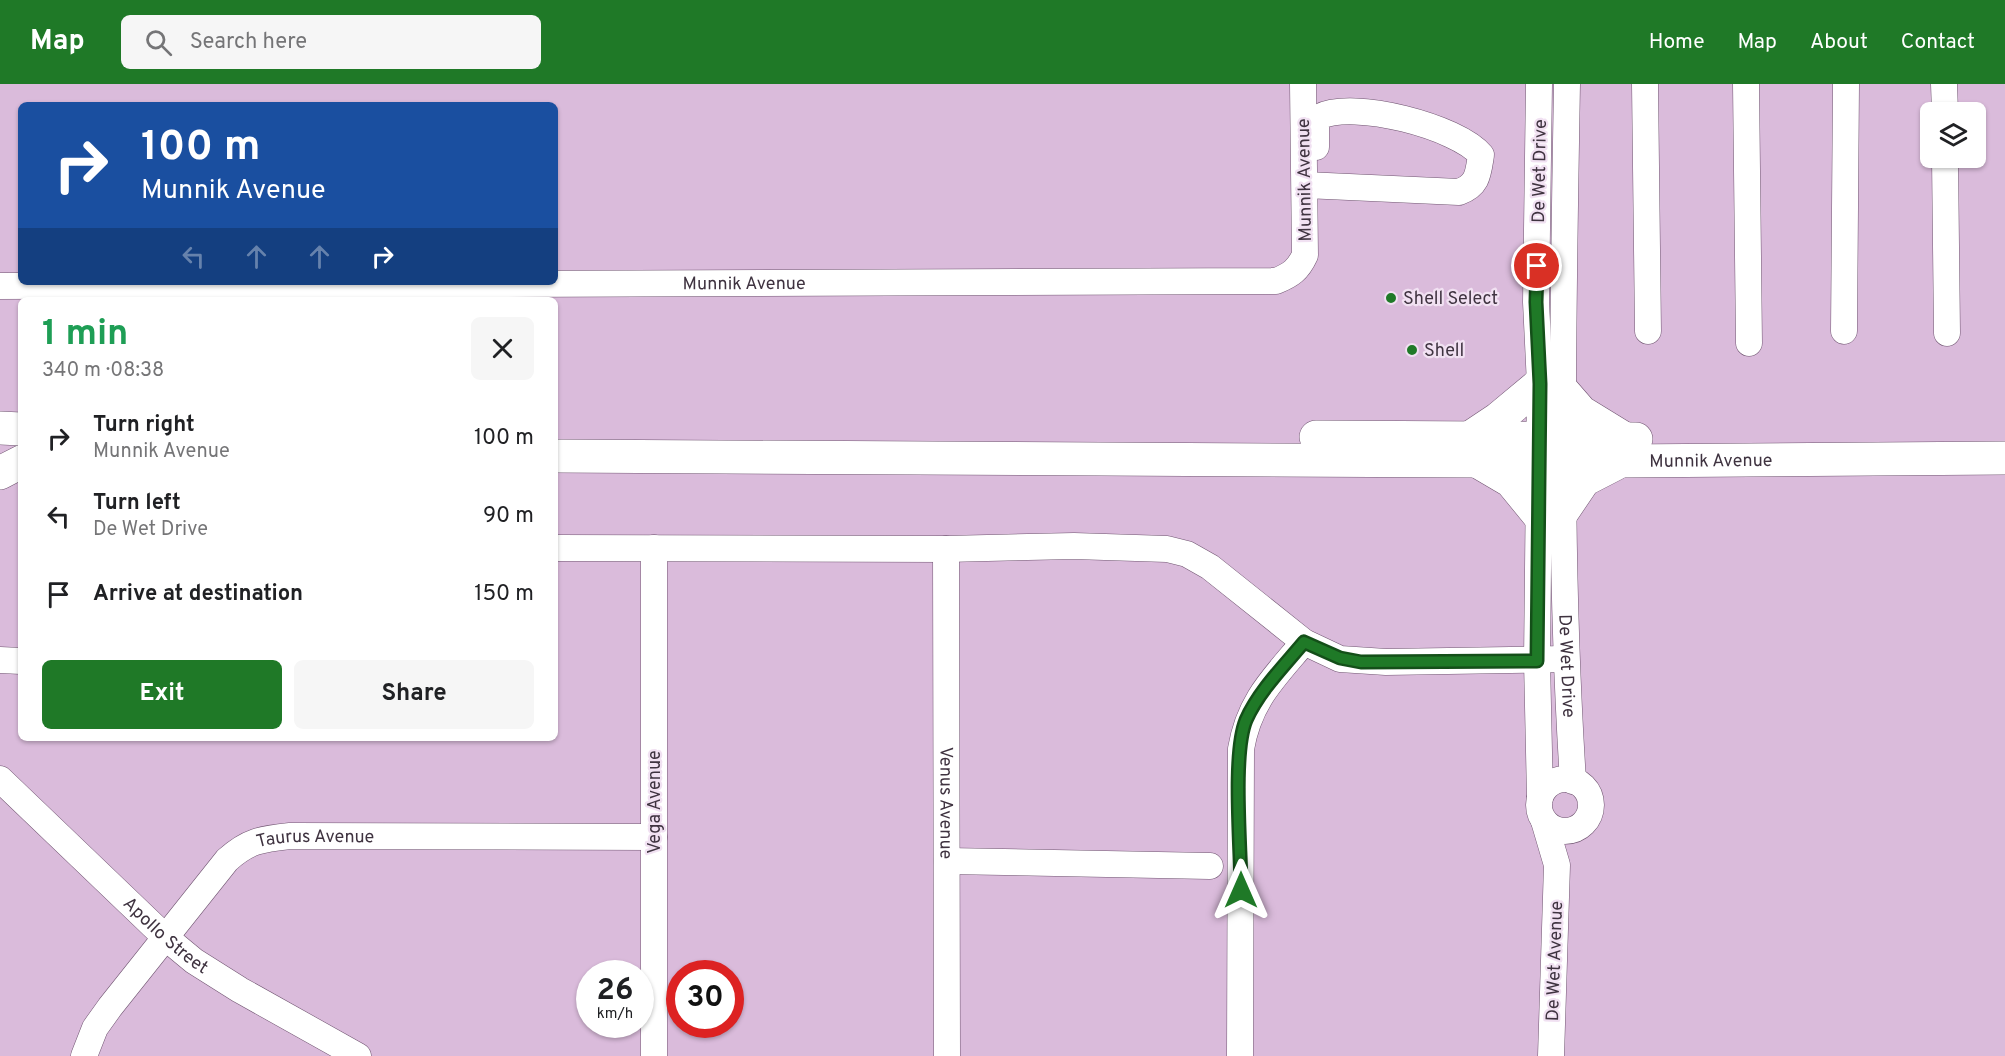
<!DOCTYPE html>
<meta charset="utf-8">
<style>
body{margin:0;font-family:Overpass,sans-serif;background:#f6f6f6;color:#202124;height:100vh;display:flex;flex-direction:column;font-size:22px;white-space:nowrap}
*{box-sizing:border-box;margin:0}
p{font-size:20px;color:#757577}
.icon{flex:none;width:33px;height:33px;fill:none;stroke:currentColor;stroke-width:2;stroke-linecap:round;stroke-linejoin:round}
.map{position:relative;flex:1;overflow:hidden}
.sheet{position:absolute;left:18px;top:213px;width:540px;height:444px;display:flex;flex-direction:column;background:#fff;border-radius:9px;box-shadow:0 2px 4px #0004}
.sheet>*{flex:none}
.hud{position:absolute;left:18px;top:18px;width:540px;height:183px;border-radius:9px;box-shadow:0 2px 4px #0004;background:#1a4fa0;color:#fff;overflow:hidden}
.fabs{position:absolute;left:1920px;top:18px;display:grid;gap:12px}
.fabs a{display:grid;place-items:center;width:66px;height:66px;border-radius:9px;background:#fff;box-shadow:0 2px 4px #0004;font-size:30px}
.speed{position:absolute;left:576px;top:876px;display:flex;gap:12px;font-size:30px;font-weight:700;text-align:center}
.speed>*{display:grid;place-content:center;width:78px;height:78px;border-radius:50%;background:#fff;box-shadow:0 2px 4px #0004;line-height:1}
.speed small{font-size:15px;font-weight:400}
.speed .limit{border:9px solid #d22;background:#fff;color:#111}
.pin{position:absolute;display:grid;place-items:center;width:51px;height:51px;color:#fff;margin:-26px;border:3px solid #fff;border-radius:50%;box-shadow:0 2px 6px #0007}
.me{position:absolute;width:66px;margin:-33px;rotate:0deg;stroke-linejoin:round;filter:drop-shadow(0 0 4px #0008)}
.turn{display:flex;align-items:center;gap:21px;height:126px;padding:0 24px;font-size:27px}
.turn .icon{width:78px;height:78px;stroke-width:2.5}
.turn b{display:block;font-size:42px;line-height:51px}
.lanes{display:flex;align-items:center;height:57px;padding:0 24px;background:#0003;justify-content:center;gap:30px;direction:ltr}
.lanes .off{opacity:.35}
.round{display:grid;place-items:center;flex:none;width:63px;height:63px;border-radius:9px;background:#f6f6f6}
.summary{display:flex;align-items:center;justify-content:space-between;height:102px;padding:0 24px}
h1{font-size:36px;font-weight:700;line-height:45px;color:#1e9e55}
.cta{display:flex;gap:12px;margin-top:auto;padding:12px 24px}
.cta a{flex:1;height:69px;border-radius:9px;background:#1f7927;color:#fff;font-size:24px;font-weight:700;line-height:69px;text-align:center}
.cta a+a{background:#f6f6f6;color:#202124}
ul{padding:0;list-style:none}
li{display:flex;align-items:center;gap:18px;height:78px;padding:0 24px}
li div{flex:1}
li b{display:block;font-size:22px}
li em{font-style:normal}
header{display:flex;align-items:center;gap:36px;box-sizing:border-box;height:84px;padding:0 30px;background:#1f7927;color:#fff}
header strong{font-size:28px}
nav{display:flex;gap:33px;margin-inline-start:auto;font-size:21px}
.search{width:420px;height:54px;background:#f6f6f6;display:flex;align-items:center;gap:15px;box-sizing:border-box;padding:0 21px;border-radius:9px;color:#757577;font-size:22px}
.map>svg:first-child{display:block}
.lines{fill:none;stroke-linecap:round;stroke-linejoin:round}
.minor-casing{stroke:#705571;stroke-width:27}
.major-casing{stroke:#705571;stroke-width:34}
.minor{stroke:#fff;stroke-width:26}
.major{stroke:#fff;stroke-width:33}
.route-casing{stroke:#144f19;stroke-width:15}
.route{stroke:#1f7927;stroke-width:10}
.poi-dot{fill:#1f7927;stroke:#f1e1f2;stroke-width:2}
.labels{text-anchor:middle;stroke-width:4.5;stroke-linejoin:round;paint-order:stroke}
.street-label{font-size:18px;fill:#3f3340;stroke:#f1e1f2}
.poi-label{font-size:18px;fill:#3f3340;stroke:#f1e1f2;text-anchor:start}
</style>
<header>
<strong>Map</strong>
<div class="search"><svg class="icon" aria-label="search" viewBox="0 0 24 24"><circle cx="10" cy="10" r="6"/><path d="M15 15l6 6"/></svg>Search here</div>
<nav><a>Home</a><a>Map</a><a>About</a><a>Contact</a></nav>
</header>
<div class="map">
<svg width="2005" height="972" viewBox="0 0 2005 972">
<rect width="100%" height="100%" fill="#dabbdb"/>
<g class="lines">
<defs>
<g id="minor">
<path d="M1539,0L1536,218L1540,300L1537,577L1540,713"/>
<path id="s1" d="M1567,0C1563,233 1558,465 1573,697"/>
<path d="M1645,0L1648,247"/>
<path d="M1746,0L1749,259"/>
<path d="M1944,0L1945,28"/>
<path d="M1945,74L1947,249"/>
<path d="M1305,101L1459,108C1478,101 1478,90 1481,71C1458,43 1353,15 1319,33L1316,40V63"/>
<path id="s2" d="M0,202L1276,197C1291,191 1298,186 1305,171L1303,0"/>
<path d="M1844,247L1846,0"/>
<path d="M555,464L946,465L1074,462L1167,465L1187,470L1210,483L1304,558L1340,575L1386,578L1565,575"/>
<path id="s3" d="M946,465L947,972"/>
<path d="M0,576L21,577"/>
<path id="s4" d="M0,695L165,853L194,877L240,906L358,972"/>
<circle cx="1565" cy="721" r="26"/>
<path d="M1544,737L1557,781L1551,972"/>
<path d="M947,777L1210,782"/>
<path id="s5" d="M84,972L95,944L110,923L227,776C248,757 261,755 290,752L654,753"/>
<path d="M654,972V464"/>
<path d="M1240,972L1241,665C1249,617 1273,595 1304,558"/>
</g>
<g id="major">
<path d="M1561,305L1581,328L1625,355"/>
<path d="M0,344L21,345"/>
<path d="M1316,353L1636,355"/>
<path d="M1471,353L1498,335L1540,300"/>
<path id="s6" d="M555,372L1475,377L1562,380L1622,377L2005,374"/>
<path d="M1477,377L1511,397L1538,430"/>
<path d="M0,389L21,378"/>
<path d="M1563,427L1584,396L1615,380"/>
</g>
</defs>
<!-- minor casing -->
<use href="#minor" class="minor-casing"/>
<!-- major casing -->
<use href="#major" class="major-casing"/>
<!-- minor -->
<use href="#minor" class="minor"/>
<!-- major -->
<use href="#major" class="major"/>
</g>
<g class="lines">
<defs>
<path id="route" d="M1241,806C1241,765 1232,670 1246,636C1259,607 1284,582 1304,558L1340,574L1361,578L1537,577L1540,300L1536,218L1537,182"/>
</defs>
<!-- route casing -->
<use href="#route" class="route-casing"/>
<!-- route -->
<use href="#route" class="route"/>
</g>
<!-- markers -->
<g class="poi-dot">
<circle cx="1391" cy="214" r="6"/>
<circle cx="1412" cy="266" r="6"/>
</g>
<g class="labels">
<!-- street labels -->
<g class="street-label">
<text transform="translate(1539 87) rotate(-89)" y="6">De Wet Drive</text>
<text transform="translate(1304 96) rotate(-91)" y="6">Munnik Avenue</text>
<text dy="6" stroke="none"><textPath href="#s2" startOffset="744">Munnik Avenue</textPath></text>
<text dy="6" stroke="none"><textPath href="#s6" startOffset="1156">Munnik Avenue</textPath></text>
<text dy="6" stroke="none"><textPath href="#s1" startOffset="582">De Wet Drive</textPath></text>
<text transform="translate(654 718) rotate(-90)" y="6">Vega Avenue</text>
<text dy="6" stroke="none"><textPath href="#s3" startOffset="254">Venus Avenue</textPath></text>
<text dy="6" stroke="none"><textPath href="#s5" startOffset="338">Taurus Avenue</textPath></text>
<text dy="6" stroke="none"><textPath href="#s4" startOffset="228">Apollo Street</textPath></text>
<text transform="translate(1554 877) rotate(-88)" y="6">De Wet Avenue</text>
</g>
<!-- poi labels -->
<g class="poi-label">
<text x="1403" y="220">Shell Select</text>
<text x="1424" y="272">Shell</text>
</g>
</g>
</svg>
<div class="fabs">
<a><svg class="icon" aria-label="layers" viewBox="0 0 24 24"><path d="M12 4l9 5-9 5-9-5zM3 14l9 5 9-5"/></svg></a>
</div>
<div class="speed"><div>26<small>km/h</small></div><div class="limit">30</div></div>
<div class="pin" style="left:1537px;top:182px;background:#d93025"><svg class="icon" aria-label="arrive" viewBox="0 0 24 24"><path d="M6 21V4h12l-3 4 3 4H6"/></svg></div>
<svg class="me" style="left:1241px;top:806px" viewBox="-20 -20 40 40"><path d="M0-17L14 15 0 8-14 15z" fill="#1f7927" stroke="#fff" stroke-width="4"/></svg>
<div class="hud">
<div class="turn"><svg class="icon" aria-label="right" viewBox="0 0 24 24"><path d="M7 20v-9h11M14 6l5 5-5 5"/></svg><div><b>100 m</b>Munnik Avenue</div></div>
<div class="lanes"><svg class="icon off" aria-label="left" viewBox="0 0 24 24"><path d="M17 20v-9H6M10 6l-5 5 5 5"/></svg><svg class="icon off" aria-label="ahead" viewBox="0 0 24 24"><path d="M12 20V5M6 11l6-6 6 6"/></svg><svg class="icon off" aria-label="ahead" viewBox="0 0 24 24"><path d="M12 20V5M6 11l6-6 6 6"/></svg><svg class="icon" aria-label="right" viewBox="0 0 24 24"><path d="M7 20v-9h11M14 6l5 5-5 5"/></svg></div>
</div>
<section class="sheet">
<div class="summary"><div><h1>1 min</h1><p>340 m · 08:38</p></div><a class="round"><svg class="icon" aria-label="close" viewBox="0 0 24 24"><path d="M6 6l12 12M18 6L6 18"/></svg></a></div>
<ul>
<li><svg class="icon" aria-label="right" viewBox="0 0 24 24"><path d="M7 20v-9h11M14 6l5 5-5 5"/></svg><div><b>Turn right</b><p>Munnik Avenue</p></div><em>100 m</em></li>
<li><svg class="icon" aria-label="left" viewBox="0 0 24 24"><path d="M17 20v-9H6M10 6l-5 5 5 5"/></svg><div><b>Turn left</b><p>De Wet Drive</p></div><em>90 m</em></li>
<li><svg class="icon" aria-label="arrive" viewBox="0 0 24 24"><path d="M6 21V4h12l-3 4 3 4H6"/></svg><div><b>Arrive at destination</b></div><em>150 m</em></li>
</ul>
<div class="cta"><a>Exit</a><a>Share</a></div>
</section>
</div>
